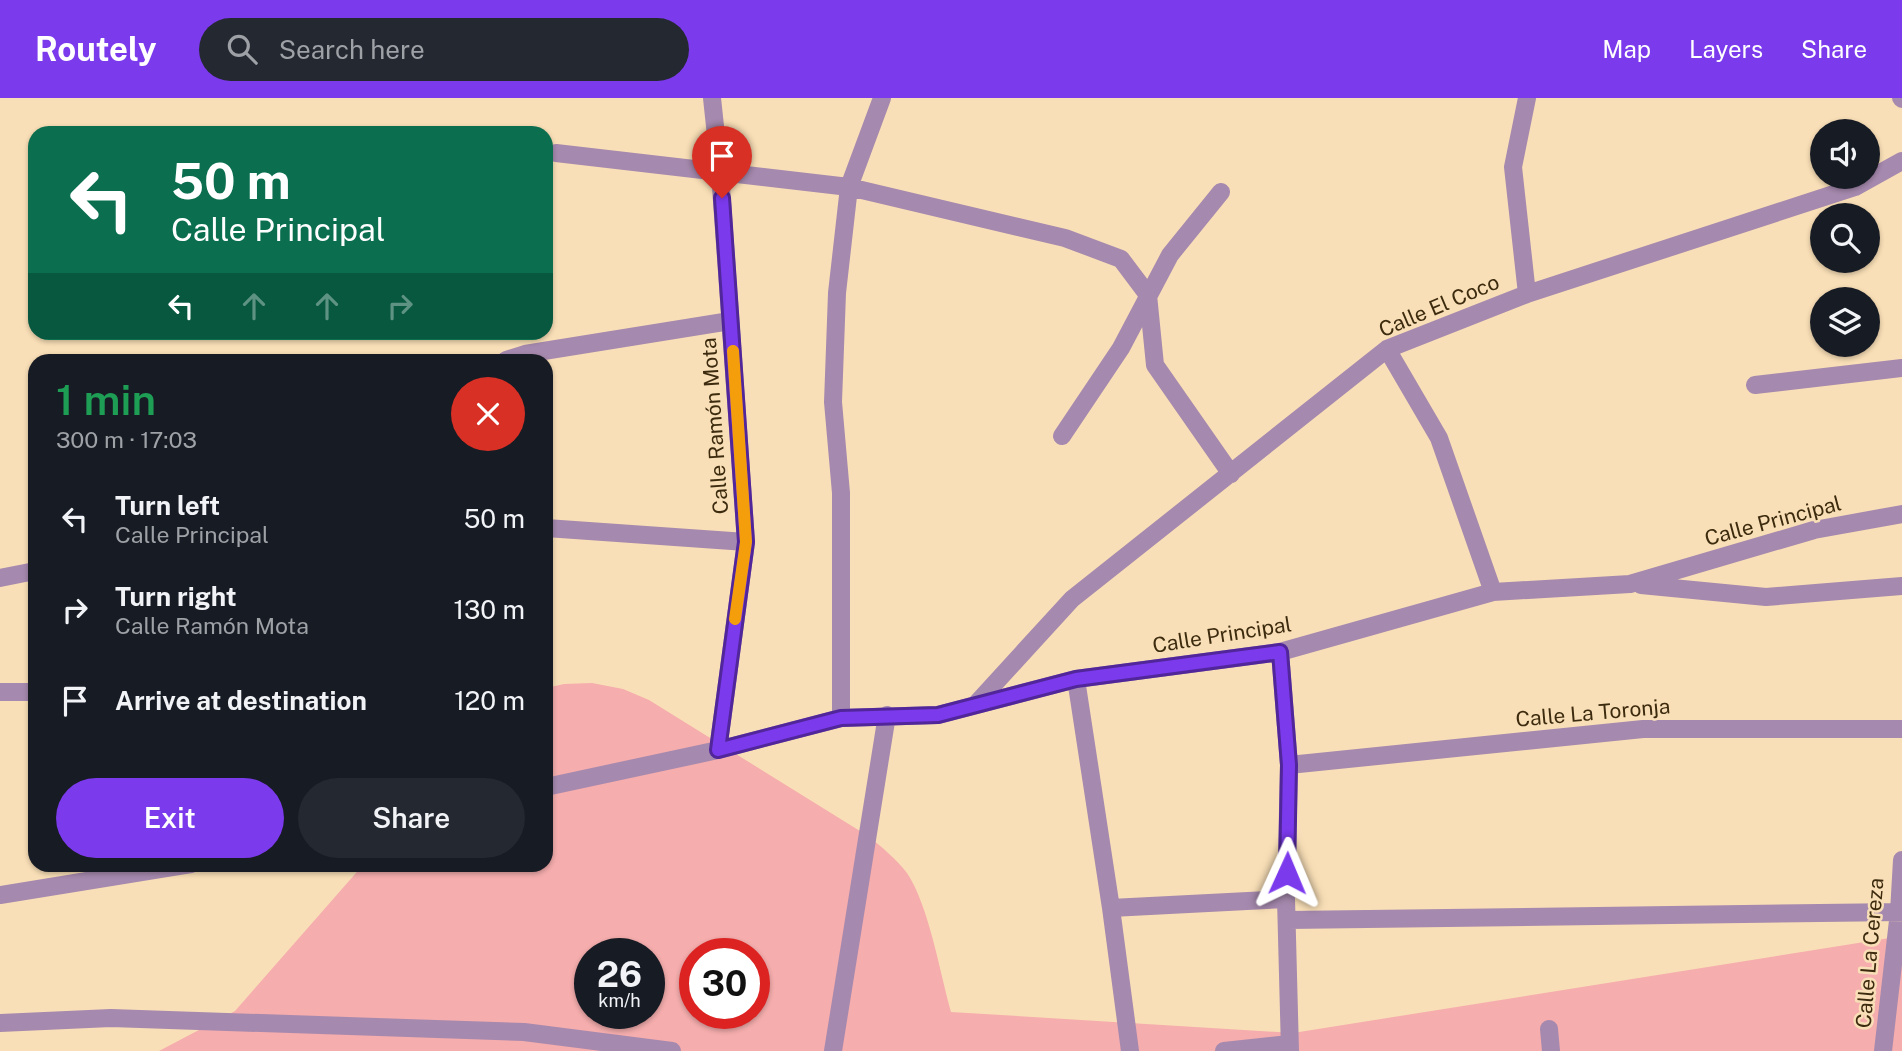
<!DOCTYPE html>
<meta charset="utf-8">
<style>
body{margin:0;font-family:"Public Sans",sans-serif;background:#242831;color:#f1f3f6;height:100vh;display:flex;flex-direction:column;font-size:26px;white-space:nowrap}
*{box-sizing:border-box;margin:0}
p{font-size:23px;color:#9ea1a6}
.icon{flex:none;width:38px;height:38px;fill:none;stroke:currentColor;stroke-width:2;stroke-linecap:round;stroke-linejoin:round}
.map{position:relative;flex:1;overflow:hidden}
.sheet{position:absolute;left:28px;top:256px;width:525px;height:518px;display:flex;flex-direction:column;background:#171b24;border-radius:21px;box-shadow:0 2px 5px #0004}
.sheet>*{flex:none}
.hud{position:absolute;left:28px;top:28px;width:525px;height:214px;border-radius:21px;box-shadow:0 2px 5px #0004;background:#0b6e4f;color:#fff;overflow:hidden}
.buttons{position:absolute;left:1810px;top:21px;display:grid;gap:14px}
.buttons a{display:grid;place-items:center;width:70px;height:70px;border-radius:50%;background:#171b24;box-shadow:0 2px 5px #0004;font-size:35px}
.speed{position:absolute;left:574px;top:840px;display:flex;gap:14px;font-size:35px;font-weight:700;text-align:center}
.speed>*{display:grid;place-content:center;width:91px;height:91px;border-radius:50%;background:#171b24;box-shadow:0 2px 5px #0004;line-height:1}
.speed small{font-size:18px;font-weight:400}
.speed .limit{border:10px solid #d22;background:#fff;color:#111}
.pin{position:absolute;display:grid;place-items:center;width:60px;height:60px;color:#fff;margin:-72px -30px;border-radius:50% 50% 50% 0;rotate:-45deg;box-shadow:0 0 7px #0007}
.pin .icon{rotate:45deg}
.me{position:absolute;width:77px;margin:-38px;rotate:1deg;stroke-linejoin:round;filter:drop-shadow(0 0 5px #0008)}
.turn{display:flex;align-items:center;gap:24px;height:147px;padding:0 28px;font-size:32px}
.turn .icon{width:91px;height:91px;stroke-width:2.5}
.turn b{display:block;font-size:49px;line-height:60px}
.lanes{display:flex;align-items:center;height:66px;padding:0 28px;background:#0003;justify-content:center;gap:35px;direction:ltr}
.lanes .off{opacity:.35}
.round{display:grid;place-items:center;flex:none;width:74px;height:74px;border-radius:37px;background:#242831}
.headline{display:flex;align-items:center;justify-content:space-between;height:119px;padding:0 28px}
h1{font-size:42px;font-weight:600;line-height:52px;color:#1e9e55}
.button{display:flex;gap:14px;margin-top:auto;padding:14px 28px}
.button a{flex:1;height:80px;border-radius:42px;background:#7c3aed;color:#fff;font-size:28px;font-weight:600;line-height:80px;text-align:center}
.button a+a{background:#242831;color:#f1f3f6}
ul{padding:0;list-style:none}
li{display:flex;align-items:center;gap:21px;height:91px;padding:0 28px}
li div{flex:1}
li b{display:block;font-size:26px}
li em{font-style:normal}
header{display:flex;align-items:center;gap:42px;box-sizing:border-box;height:98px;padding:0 35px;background:#7c3aed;color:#fff}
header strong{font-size:33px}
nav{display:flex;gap:38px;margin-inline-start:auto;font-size:24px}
.search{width:490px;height:63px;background:#242831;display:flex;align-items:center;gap:18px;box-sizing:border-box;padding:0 24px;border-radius:38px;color:#9ea1a6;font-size:26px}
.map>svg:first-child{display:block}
.green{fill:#f5adad;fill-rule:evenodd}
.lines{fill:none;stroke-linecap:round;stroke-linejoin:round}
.minor{stroke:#a689ae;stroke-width:18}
.route-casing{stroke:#51269a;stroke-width:18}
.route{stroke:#7c3aed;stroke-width:12}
.slow{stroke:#f59e0b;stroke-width:12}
.labels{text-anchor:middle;stroke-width:5;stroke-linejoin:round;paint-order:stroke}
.street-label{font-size:21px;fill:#3c2b0e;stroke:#f9dfb7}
</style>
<header>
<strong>Routely</strong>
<div class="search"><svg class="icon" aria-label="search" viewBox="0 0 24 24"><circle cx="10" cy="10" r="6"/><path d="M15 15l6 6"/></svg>Search here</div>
<nav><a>Map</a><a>Layers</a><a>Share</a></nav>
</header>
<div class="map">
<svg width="1902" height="953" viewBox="0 0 1902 953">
<rect width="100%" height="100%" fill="#f9dfb7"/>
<!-- green -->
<path class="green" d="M592,585L623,591L649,602L868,738C882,749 896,761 907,775C929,808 940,875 951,914L1293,935L1902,838V953H159L235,913L363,767L546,766V590L564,586ZM590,856H649V915H590ZM695,856H754V915H695Z"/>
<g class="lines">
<!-- minor -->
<path class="minor" d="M712,0L720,75L746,444L718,652
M1901,0L1902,1
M556,55L849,89L1065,140L1121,161L1148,197L1155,267L1231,376
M1527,196L1513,69L1527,0
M1387,251L1439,340L1493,494
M506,262L525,256L730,223
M1755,287L1902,270
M1062,338L1121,250L1170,157L1221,94
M546,430L746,444
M0,480L35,473
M1641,487L1766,499L1902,488
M1280,554L1289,667L1286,801L1290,953
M1076,581L1111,810L1130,953
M0,594H35
M975,607L1072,501L1387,251L1527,196L1855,89L1902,63
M841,620V395L833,304L837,195L849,89L882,0
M1289,667L1643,631H1902
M546,689L718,652L841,620L938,617L1076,581L1280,554L1493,494L1630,486L1814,432L1902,416
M0,797L191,766
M1111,810L1286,801
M1288,822L1902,814
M0,925L111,920L524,934L672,953
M1549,931L1551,953
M833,953L887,617
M1224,953L1289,946
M1883,953L1899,814L1902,762"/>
</g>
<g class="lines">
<defs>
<path id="route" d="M722,100L746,444L718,652L841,620L938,617L1076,581L1280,554L1289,667L1287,775"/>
</defs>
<!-- route casing -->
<use href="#route" class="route-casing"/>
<!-- route -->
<use href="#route" class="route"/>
<!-- slow -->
<path class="slow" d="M733,253L746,444L735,521"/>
</g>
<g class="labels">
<!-- street labels -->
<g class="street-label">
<text transform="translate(1439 208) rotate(-23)" y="7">Calle El Coco</text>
<text transform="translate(715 328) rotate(-94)" y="7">Calle Ramón Mota</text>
<text transform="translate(1773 423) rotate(-15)" y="7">Calle Principal</text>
<text transform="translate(1222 537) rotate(-9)" y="7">Calle Principal</text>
<text transform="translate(1593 615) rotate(-5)" y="7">Calle La Toronja</text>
<text transform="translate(1870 855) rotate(-85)" y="7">Calle La Cereza</text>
</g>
</g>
</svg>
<div class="buttons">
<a><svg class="icon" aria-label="sound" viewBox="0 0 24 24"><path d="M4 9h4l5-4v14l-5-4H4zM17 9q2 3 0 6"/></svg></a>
<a><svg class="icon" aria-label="search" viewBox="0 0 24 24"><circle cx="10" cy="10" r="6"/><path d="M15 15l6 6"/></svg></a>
<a><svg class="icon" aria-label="layers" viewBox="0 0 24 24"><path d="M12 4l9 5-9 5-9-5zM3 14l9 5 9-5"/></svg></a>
</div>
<div class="speed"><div>26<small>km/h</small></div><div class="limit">30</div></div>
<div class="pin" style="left:722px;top:100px;background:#d93025"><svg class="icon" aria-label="arrive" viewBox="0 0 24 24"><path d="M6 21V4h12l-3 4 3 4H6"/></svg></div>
<svg class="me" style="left:1287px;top:775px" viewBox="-20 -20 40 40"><path d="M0-17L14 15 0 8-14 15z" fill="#7c3aed" stroke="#fff" stroke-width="4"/></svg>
<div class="hud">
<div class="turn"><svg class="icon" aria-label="left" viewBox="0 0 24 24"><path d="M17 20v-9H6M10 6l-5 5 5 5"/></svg><div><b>50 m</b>Calle Principal</div></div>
<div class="lanes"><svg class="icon" aria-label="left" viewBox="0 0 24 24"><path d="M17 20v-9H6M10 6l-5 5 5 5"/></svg><svg class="icon off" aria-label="ahead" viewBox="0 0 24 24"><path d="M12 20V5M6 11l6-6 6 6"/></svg><svg class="icon off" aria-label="ahead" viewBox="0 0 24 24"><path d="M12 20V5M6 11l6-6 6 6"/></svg><svg class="icon off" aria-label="right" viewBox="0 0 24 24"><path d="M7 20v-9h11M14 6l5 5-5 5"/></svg></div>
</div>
<section class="sheet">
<div class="headline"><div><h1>1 min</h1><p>300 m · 17:03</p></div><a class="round" style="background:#d93025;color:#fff"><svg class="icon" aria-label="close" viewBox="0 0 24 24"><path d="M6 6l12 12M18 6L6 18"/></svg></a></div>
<ul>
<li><svg class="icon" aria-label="left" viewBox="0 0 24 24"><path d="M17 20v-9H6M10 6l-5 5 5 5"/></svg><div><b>Turn left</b><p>Calle Principal</p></div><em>50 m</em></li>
<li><svg class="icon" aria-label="right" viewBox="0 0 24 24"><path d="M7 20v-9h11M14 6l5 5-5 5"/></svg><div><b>Turn right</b><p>Calle Ramón Mota</p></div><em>130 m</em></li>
<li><svg class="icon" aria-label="arrive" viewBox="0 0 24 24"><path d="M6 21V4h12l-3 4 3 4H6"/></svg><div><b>Arrive at destination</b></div><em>120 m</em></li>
</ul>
<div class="button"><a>Exit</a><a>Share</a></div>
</section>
</div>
